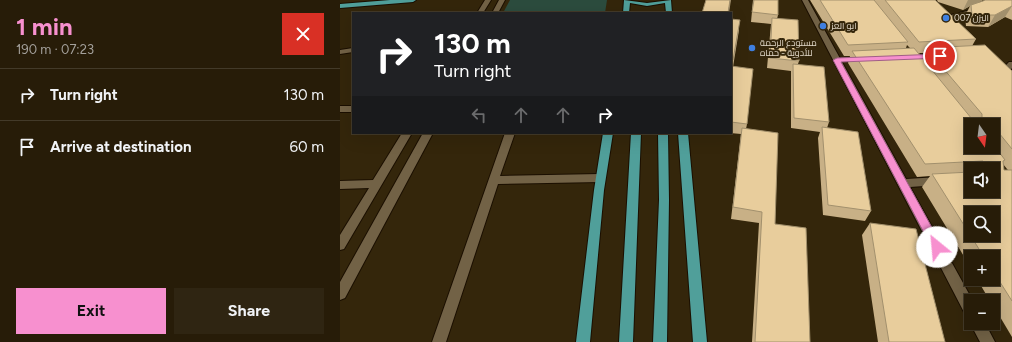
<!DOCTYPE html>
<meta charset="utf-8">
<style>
body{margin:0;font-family:Figtree,Cairo,sans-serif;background:#2f2512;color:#f1f3f6;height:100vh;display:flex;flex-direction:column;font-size:15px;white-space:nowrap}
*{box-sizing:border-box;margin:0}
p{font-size:13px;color:#a4a19c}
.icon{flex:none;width:22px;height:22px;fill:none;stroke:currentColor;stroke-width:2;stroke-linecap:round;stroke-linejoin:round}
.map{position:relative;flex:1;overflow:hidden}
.drawer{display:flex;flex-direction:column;background:#271c08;width:340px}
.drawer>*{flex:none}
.top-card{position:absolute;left:12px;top:12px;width:380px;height:122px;border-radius:0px;box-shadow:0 4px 16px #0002,0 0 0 1px #433a29;background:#202124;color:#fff;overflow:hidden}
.needle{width:26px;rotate:166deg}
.tools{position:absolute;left:624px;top:118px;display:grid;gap:8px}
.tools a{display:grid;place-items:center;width:36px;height:36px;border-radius:0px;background:#271c08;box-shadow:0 4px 16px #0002,0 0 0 1px #433a29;font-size:20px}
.pin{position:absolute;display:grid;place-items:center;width:34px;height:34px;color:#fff;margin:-17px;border:2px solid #fff;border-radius:50%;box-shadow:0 1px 4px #0007}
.me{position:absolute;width:44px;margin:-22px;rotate:332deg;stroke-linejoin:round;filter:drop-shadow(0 0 3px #0008)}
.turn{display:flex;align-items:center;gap:14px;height:84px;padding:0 16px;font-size:18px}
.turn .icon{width:52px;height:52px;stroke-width:2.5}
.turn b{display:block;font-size:28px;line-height:34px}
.lanes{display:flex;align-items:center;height:38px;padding:0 16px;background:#0003;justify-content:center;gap:20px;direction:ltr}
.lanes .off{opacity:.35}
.round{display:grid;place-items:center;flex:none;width:42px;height:42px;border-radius:0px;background:#2f2512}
.summary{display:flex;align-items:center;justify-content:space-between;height:68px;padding:0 16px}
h1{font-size:24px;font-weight:700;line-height:30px;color:#f790cf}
.primary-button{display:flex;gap:8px;margin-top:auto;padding:8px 16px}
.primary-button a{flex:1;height:46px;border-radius:0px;background:#f790cf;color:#111;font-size:16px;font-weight:700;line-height:46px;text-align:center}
.primary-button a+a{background:#2f2512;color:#f1f3f6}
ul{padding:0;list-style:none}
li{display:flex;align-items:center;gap:12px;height:52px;padding:0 16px;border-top:1px solid #433a29}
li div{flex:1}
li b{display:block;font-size:15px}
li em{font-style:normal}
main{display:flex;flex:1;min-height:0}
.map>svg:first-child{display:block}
.green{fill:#2c4c3e}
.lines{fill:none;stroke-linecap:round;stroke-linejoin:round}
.minor-casing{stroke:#1b0f00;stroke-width:2}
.major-casing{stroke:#1b0f00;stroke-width:2}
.minor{fill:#726246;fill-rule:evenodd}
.major{fill:#509f9a;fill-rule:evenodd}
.wall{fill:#c8b086;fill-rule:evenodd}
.shaded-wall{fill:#a2906d}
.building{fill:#e8cd9c;stroke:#a2906d;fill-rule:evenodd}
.route{fill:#f790cf;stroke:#a15e87}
.shop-dot{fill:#3f7fe0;stroke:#34260b;stroke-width:1.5}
.labels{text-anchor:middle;stroke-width:4;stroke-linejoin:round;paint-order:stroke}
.far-poi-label{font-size:9px;fill:#e0d7c8;stroke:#34260b;text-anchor:start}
</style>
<main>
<section class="drawer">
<div class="summary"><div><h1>1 min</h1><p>190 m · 07:23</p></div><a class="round" style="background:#d93025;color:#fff"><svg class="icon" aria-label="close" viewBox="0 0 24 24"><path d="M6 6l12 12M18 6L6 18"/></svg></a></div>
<ul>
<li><svg class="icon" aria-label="right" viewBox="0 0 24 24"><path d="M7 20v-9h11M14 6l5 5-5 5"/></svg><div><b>Turn right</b></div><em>130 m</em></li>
<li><svg class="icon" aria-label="arrive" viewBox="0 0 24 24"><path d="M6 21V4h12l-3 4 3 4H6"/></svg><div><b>Arrive at destination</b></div><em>60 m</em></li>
</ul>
<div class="primary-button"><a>Exit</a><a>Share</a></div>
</section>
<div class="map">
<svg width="672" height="342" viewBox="0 0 672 342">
<rect width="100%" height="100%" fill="#34260b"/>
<!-- green -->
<path class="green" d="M170,0H267L265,13H163Z"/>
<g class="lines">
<defs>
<path id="minor" d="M145,0H151L143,13H137Z
M159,0H165L158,13H152Z
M462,0H468L566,179L599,177L603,178L604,181L603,184L599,185L570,187L633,301H631V317L626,316Z
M646,0H653L631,14L606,19L603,17L627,11Z
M13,48V52L0,54V50Z
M669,62H672V68L666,75H660V71Z
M0,106H13V112H0Z
M62,133H72L4,249L0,250V235L29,188L0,189V181L33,180Z
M83,133H93L5,298L0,300V282Z
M165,133H175L160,176L260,174L264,175L265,178L264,181L260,182L158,184L106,342H92Z
M631,321V323H645L655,342H640L630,323Z"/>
<path id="major" d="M50,0H76L73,2L0,8V4Z
M284,0L307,3L331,0L332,13H326L325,3L307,6L290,3L289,13H283Z
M263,133H273L264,190L250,342H236L254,190Z
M291,133H301L293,342H279Z
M318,133H328L329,200L327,342H313L319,200Z
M338,133H348L367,342H353Z"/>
</defs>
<!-- minor casing -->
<use href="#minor" class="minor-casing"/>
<!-- major casing -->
<use href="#major" class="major-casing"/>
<!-- minor -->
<use href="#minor" class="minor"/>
<!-- major -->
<use href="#major" class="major"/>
</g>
<!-- wall -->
<path class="wall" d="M413,0L438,15L437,19L459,61L458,64L489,122L487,128L531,211L525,221L483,215L478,138L480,132L451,128V71L427,68L431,24L411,22Z
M470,0H595L636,39L632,46L672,71V337L653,305V301H650L637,279H653V257H631V268L582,187L590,176L577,177L508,63L510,56H504ZM567,45L570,48H566ZM579,53H584L582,57ZM631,125H653V147ZM663,164L667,169L668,170H664ZM631,169H653L631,191Z
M597,0H643L637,3L672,0V20L665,17L648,27L626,26L625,16L630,6L623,10L598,2Z
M391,19L399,30L393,67L407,124L406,129L470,342H412L419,223L391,219L401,134L390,133H391Z
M530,223L605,342H538L522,235Z"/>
<!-- shaded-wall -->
<path class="shaded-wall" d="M390,0H391L389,13H388Z
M628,0H643L631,6V5L630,6L623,10Z
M672,6L665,17L648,27L655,15Z"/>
<!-- building -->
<path class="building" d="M366,0H390L388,13H362Z
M414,0H438V15L412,12Z
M480,0H534L568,42L508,45Z
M545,0H595L636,39L579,42Z
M645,0H672V6L655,15H632L631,5L643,1Z
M432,18L458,20L459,61L430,58Z
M391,19L400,20L393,60H391Z
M645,45L672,71V149L659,133H653V125H641L642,124V114L586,48Z
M574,48L636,124L639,125H631V147H653V144L665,160L663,161L664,170H672V301L653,271V257H644L592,174L631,172V191H653V169H643V161L585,164L512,51ZM631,213H653V235H631Z
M453,64L484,67L489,122L454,118Z
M391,66L413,69L407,124L391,122Z
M482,127L518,132L531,211L488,205Z
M402,128L438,133L435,224L466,228L470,342H415L422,212L393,207Z
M530,223L576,229L605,342H549Z"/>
<!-- route -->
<path class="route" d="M600,54L602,55V58L501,62L601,244L602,247L601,250L597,252L593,250L493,60L497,58Z"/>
<!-- markers -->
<g class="shop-dot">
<circle cx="606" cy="18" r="4"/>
<circle cx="483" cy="26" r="4"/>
<circle cx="412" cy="48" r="4"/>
</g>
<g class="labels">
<!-- far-poi labels -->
<g class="far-poi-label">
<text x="614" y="21">اليزن 007</text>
<text x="491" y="29">ابو العز</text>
<text x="420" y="46">مستودع الرحمة<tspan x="420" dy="10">للأدوية - حماه</tspan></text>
</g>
</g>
</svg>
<div class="tools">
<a><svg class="needle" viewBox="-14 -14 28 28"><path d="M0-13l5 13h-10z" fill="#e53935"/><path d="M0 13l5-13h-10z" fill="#a4a19c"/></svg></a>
<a><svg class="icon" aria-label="sound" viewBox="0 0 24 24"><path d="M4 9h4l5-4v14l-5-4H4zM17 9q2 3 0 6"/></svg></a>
<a><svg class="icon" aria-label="search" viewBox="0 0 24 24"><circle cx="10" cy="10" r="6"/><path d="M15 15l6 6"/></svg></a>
<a>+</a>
<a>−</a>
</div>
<div class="pin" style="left:600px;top:56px;background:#d93025"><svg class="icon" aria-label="arrive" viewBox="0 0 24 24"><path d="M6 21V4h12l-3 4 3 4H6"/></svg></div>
<svg class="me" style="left:597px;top:247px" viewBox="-20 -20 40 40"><circle r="19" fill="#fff"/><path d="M0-13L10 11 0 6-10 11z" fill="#f790cf"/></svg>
<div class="top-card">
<div class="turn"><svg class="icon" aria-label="right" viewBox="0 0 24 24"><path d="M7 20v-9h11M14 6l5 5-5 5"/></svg><div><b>130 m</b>Turn right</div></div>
<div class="lanes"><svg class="icon off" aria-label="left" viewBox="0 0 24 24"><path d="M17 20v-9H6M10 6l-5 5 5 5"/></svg><svg class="icon off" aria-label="ahead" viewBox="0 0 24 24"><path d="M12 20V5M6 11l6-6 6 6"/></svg><svg class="icon off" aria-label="ahead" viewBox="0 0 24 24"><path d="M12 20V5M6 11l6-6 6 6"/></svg><svg class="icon" aria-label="right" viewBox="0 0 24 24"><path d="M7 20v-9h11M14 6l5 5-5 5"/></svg></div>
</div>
</div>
</main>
